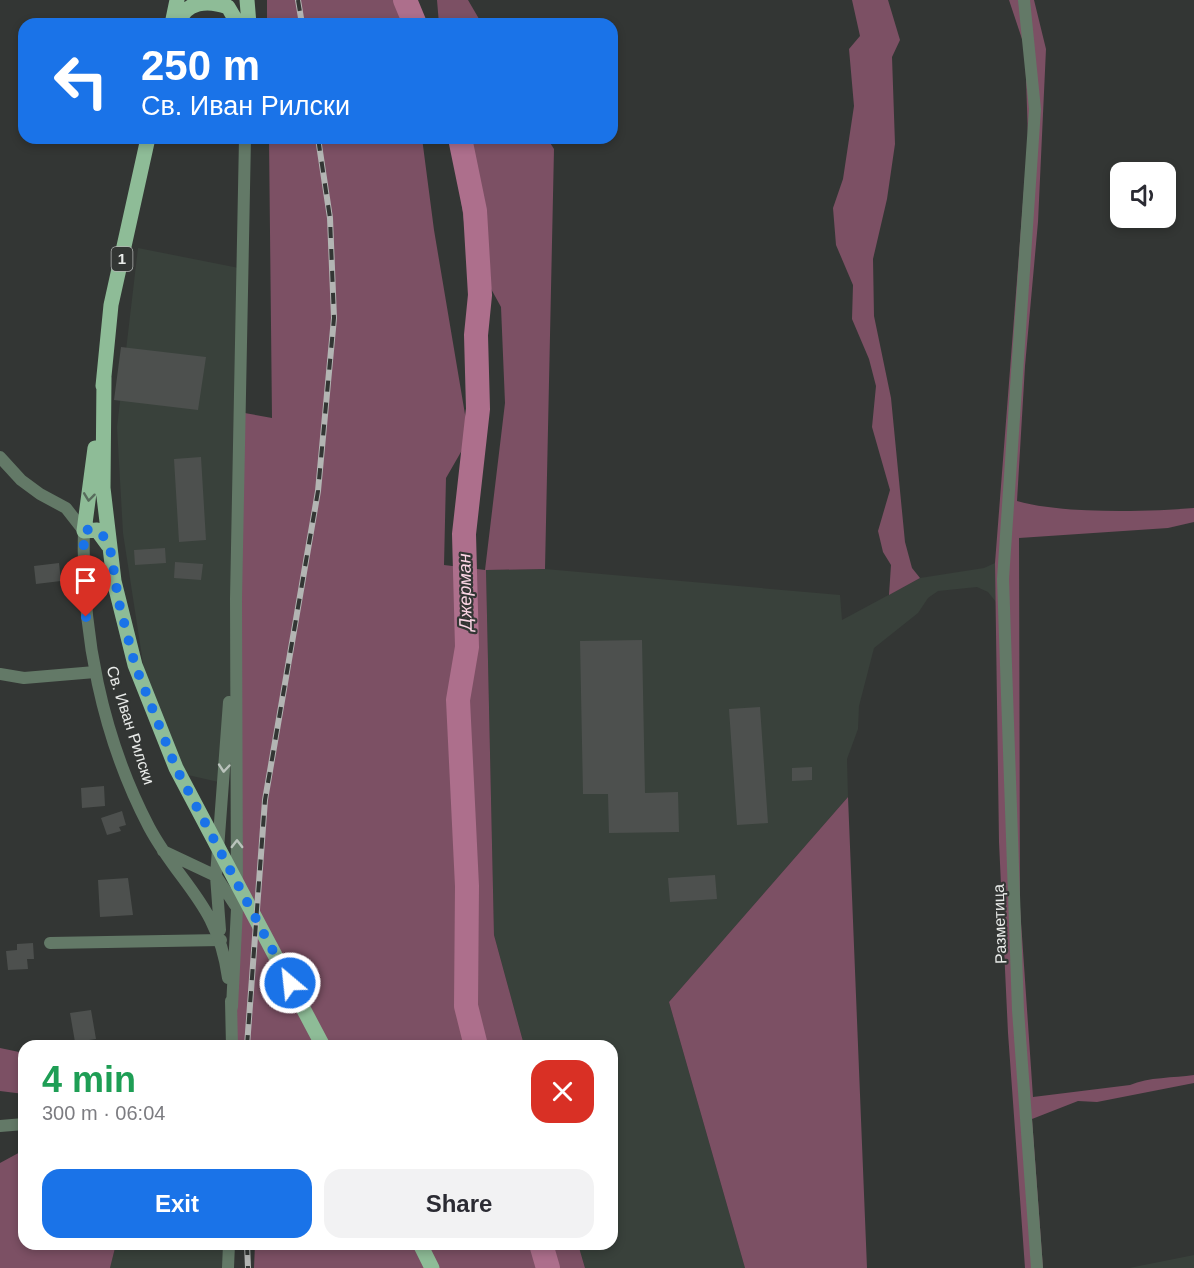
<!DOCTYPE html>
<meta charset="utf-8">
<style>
body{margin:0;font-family:Helvetica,sans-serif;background:#f2f2f3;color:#2b2b33;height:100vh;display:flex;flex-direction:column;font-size:22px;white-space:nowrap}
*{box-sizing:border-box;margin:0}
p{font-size:20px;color:#7c7c81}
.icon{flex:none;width:33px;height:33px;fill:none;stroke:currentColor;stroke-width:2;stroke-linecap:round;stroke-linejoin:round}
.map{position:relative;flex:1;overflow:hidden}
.drawer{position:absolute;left:18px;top:1040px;width:600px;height:210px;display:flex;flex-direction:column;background:#fff;border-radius:18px;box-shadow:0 3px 9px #0003}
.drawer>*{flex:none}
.top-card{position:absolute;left:18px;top:18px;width:600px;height:126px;border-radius:18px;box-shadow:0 3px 9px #0003;background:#1a73e8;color:#fff;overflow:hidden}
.buttons{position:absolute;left:1110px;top:162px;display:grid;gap:12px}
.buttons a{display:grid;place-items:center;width:66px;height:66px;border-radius:12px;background:#fff;box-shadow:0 3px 9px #0003;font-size:30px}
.pin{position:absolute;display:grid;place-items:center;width:51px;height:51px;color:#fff;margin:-62px -26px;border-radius:50% 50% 50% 0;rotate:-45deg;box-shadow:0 0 6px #0007}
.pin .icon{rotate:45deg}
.me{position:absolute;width:66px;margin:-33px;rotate:332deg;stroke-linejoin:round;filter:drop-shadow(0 0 4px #0008)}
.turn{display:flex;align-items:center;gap:21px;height:126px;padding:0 24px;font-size:27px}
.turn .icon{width:78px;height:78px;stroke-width:2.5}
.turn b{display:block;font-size:42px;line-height:51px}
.round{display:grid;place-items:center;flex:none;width:63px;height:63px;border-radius:18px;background:#f2f2f3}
.headline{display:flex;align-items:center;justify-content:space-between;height:102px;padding:0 24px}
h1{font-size:36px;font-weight:700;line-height:45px;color:#1e9e55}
.action{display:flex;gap:12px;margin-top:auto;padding:12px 24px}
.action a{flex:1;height:69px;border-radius:18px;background:#1a73e8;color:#fff;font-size:24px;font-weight:700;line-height:69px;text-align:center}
.action a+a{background:#f2f2f3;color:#2b2b33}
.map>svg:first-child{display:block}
.built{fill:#39413b}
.green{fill:#7c5064}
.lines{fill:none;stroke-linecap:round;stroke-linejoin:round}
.river{stroke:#ad6f8c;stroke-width:24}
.building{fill:#4d504e}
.minor{stroke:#637967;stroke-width:12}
.tertiary{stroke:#637967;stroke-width:12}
.primary{stroke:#8ebc97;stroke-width:15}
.rail-casing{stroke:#b3b5b3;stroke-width:6}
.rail{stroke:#333634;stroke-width:4;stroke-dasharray:11;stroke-linecap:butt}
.oneway{stroke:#576c5c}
.oneway2{stroke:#bac3bc}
.route{stroke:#1a73e8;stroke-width:10;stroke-dasharray:0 18}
.labels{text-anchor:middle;stroke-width:4.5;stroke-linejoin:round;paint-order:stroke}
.shield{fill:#333634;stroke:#b2b5b3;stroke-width:1.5}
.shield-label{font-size:15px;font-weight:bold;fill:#e9ebe9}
.street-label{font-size:16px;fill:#e9ebe9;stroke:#333634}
.water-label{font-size:18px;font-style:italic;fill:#fbd6e5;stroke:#333634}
</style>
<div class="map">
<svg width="1194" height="1268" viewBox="0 0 1194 1268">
<rect width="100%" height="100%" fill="#333634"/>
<!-- built -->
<path class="built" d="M138,248L244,269L236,626L223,783L179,773L149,702L123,533L117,427Z
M995,563L996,602L988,592L977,587L938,591L928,598L918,613L874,648L859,706L858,729L847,759L848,797L669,1002L745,1268H585L578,1244H612V1046L524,1045L494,935L486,570L545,569L840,595L842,620L920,578L984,568Z
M116,1244H229L228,1268H110Z
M1194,1255V1268H1129Z"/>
<!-- green -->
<path class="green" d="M267,0H408L409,24H267Z
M437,0H468L482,24H439Z
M852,0H888L900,40L892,57L895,144L887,199L873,259L874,316L891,398L905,542L912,568L920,578L889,595L891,565L883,552L878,531L890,490L872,427L876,386L869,359L852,319L853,285L836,245L833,208L843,179L854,106L849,49L860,36Z
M1009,0H1034L1046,49L1038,222L1025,366L1017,501C1062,514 1146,512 1194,508V522L1168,528L1019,538L1020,907L1033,1097L1130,1085C1148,1077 1174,1078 1194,1075V1083L1097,1102L1078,1101L1032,1119L1043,1268H1025L1008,1033L999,842L995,563L1028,138L1025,48Z
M269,138H422L434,230L469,438L446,478L444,565L485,570L505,403L501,307L467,245L453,138H547L554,149L545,569L486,570L494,935L524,1045L232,1046L239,412L272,418Z
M848,797L867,1268H745L669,1002Z
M0,1048L24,1053V1094L0,1091Z
M24,1150V1244H116L110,1268H0V1163Z
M255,1244H578L585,1268H254Z"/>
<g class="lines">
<!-- river -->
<path class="river" d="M405,0L415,24
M460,138L475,211L480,295L476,335L478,409L464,534L467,647L458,700L467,886L466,1006L476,1046
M541,1244L548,1268"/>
</g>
<!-- building -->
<path class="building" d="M121,347L206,357L198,410L114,400Z
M201,457L206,540L179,542L174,459Z
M165,548L166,563L135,565L134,550Z
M175,562L203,564L201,580L174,578Z
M59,563L61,581L36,584L34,566Z
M642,640L645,793L678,792L679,832L609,833L608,794H583L580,641Z
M760,707L768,823L737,825L729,709Z
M812,767V780L792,781V768Z
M104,786L105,806L82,808L81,788Z
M122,811L126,825L119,827L121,831L107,835L101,818Z
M715,875L717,899L670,902L668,878Z
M128,878L133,915L100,917L98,880Z
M33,943L34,959H27L28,969L8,970L6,951L17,950V944Z
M91,1010L96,1039L75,1042L70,1013Z"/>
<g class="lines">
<!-- minor -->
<path class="minor" d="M1024,0L1035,109L1003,579L1018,1010L1037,1268
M0,457L21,480L40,494L66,508L84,531
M0,674L24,678L95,672
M50,943L221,940
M0,1126L24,1124"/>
<!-- tertiary -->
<path class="tertiary" d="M84,531C81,632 102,737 149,827C180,885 218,904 228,978
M163,851L216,876L235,905
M220,930L216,876L229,702
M231,1001L232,1046
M232,1007L237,909L236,599L245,138
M228,1268L229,1244"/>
<!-- primary -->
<path class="primary" d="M247,0L249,24
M172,24L177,0
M178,24C185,0 209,0 228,7L238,24
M104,377L103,488L114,581L135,665L176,768L323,1046
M103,386L111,305L148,138
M95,448L84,531L97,530L108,545
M420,1244L432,1268"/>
<defs>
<path id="rail" d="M298,0L302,24
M247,1046L265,800L318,491L334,318L330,218L318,138
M247,1244L248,1268"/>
</defs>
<!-- rail casing -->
<use href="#rail" class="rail-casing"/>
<!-- rail -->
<use href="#rail" class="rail"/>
</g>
<!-- one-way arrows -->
<defs><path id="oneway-chevron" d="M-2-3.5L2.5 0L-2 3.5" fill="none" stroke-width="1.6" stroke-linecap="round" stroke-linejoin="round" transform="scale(1.5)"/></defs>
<use class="oneway" href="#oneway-chevron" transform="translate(89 497) rotate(97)"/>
<g class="oneway2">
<use href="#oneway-chevron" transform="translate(224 768) rotate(95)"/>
<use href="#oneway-chevron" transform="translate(237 844) rotate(-90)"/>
</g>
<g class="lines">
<!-- route -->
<path class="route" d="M86,617L83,574L84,531L90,529L102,534L110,548L119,603L135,665L176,768L290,983"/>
</g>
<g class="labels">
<!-- shield labels -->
<rect class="shield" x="111.5" y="247" width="21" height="24" rx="4.5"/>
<g class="shield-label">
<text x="122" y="264">1</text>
</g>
<!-- street labels -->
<g class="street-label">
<text transform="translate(131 725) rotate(72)" y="6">Св. Иван Рилски</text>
<text transform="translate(999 924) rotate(-92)" y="6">Разметица</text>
</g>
<!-- water labels -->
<g class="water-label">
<text transform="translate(465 592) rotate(-91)" y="6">Джерман</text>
</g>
</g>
</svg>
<div class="buttons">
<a><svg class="icon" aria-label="sound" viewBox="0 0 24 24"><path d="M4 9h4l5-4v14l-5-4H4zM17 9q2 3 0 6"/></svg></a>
</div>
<div class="pin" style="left:86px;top:617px;background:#d93025"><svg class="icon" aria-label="arrive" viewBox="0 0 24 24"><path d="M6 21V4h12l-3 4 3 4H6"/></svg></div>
<svg class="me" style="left:290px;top:983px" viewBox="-20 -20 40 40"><circle r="17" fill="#1a73e8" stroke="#fff" stroke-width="3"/><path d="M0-11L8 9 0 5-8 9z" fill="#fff"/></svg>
<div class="top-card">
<div class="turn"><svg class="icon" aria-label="left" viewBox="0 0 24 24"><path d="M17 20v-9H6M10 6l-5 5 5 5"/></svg><div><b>250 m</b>Св. Иван Рилски</div></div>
</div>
<section class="drawer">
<div class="headline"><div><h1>4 min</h1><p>300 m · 06:04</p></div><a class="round" style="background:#d93025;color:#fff"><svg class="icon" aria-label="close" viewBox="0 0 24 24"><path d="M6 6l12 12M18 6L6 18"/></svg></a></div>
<div class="action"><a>Exit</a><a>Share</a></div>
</section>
</div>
